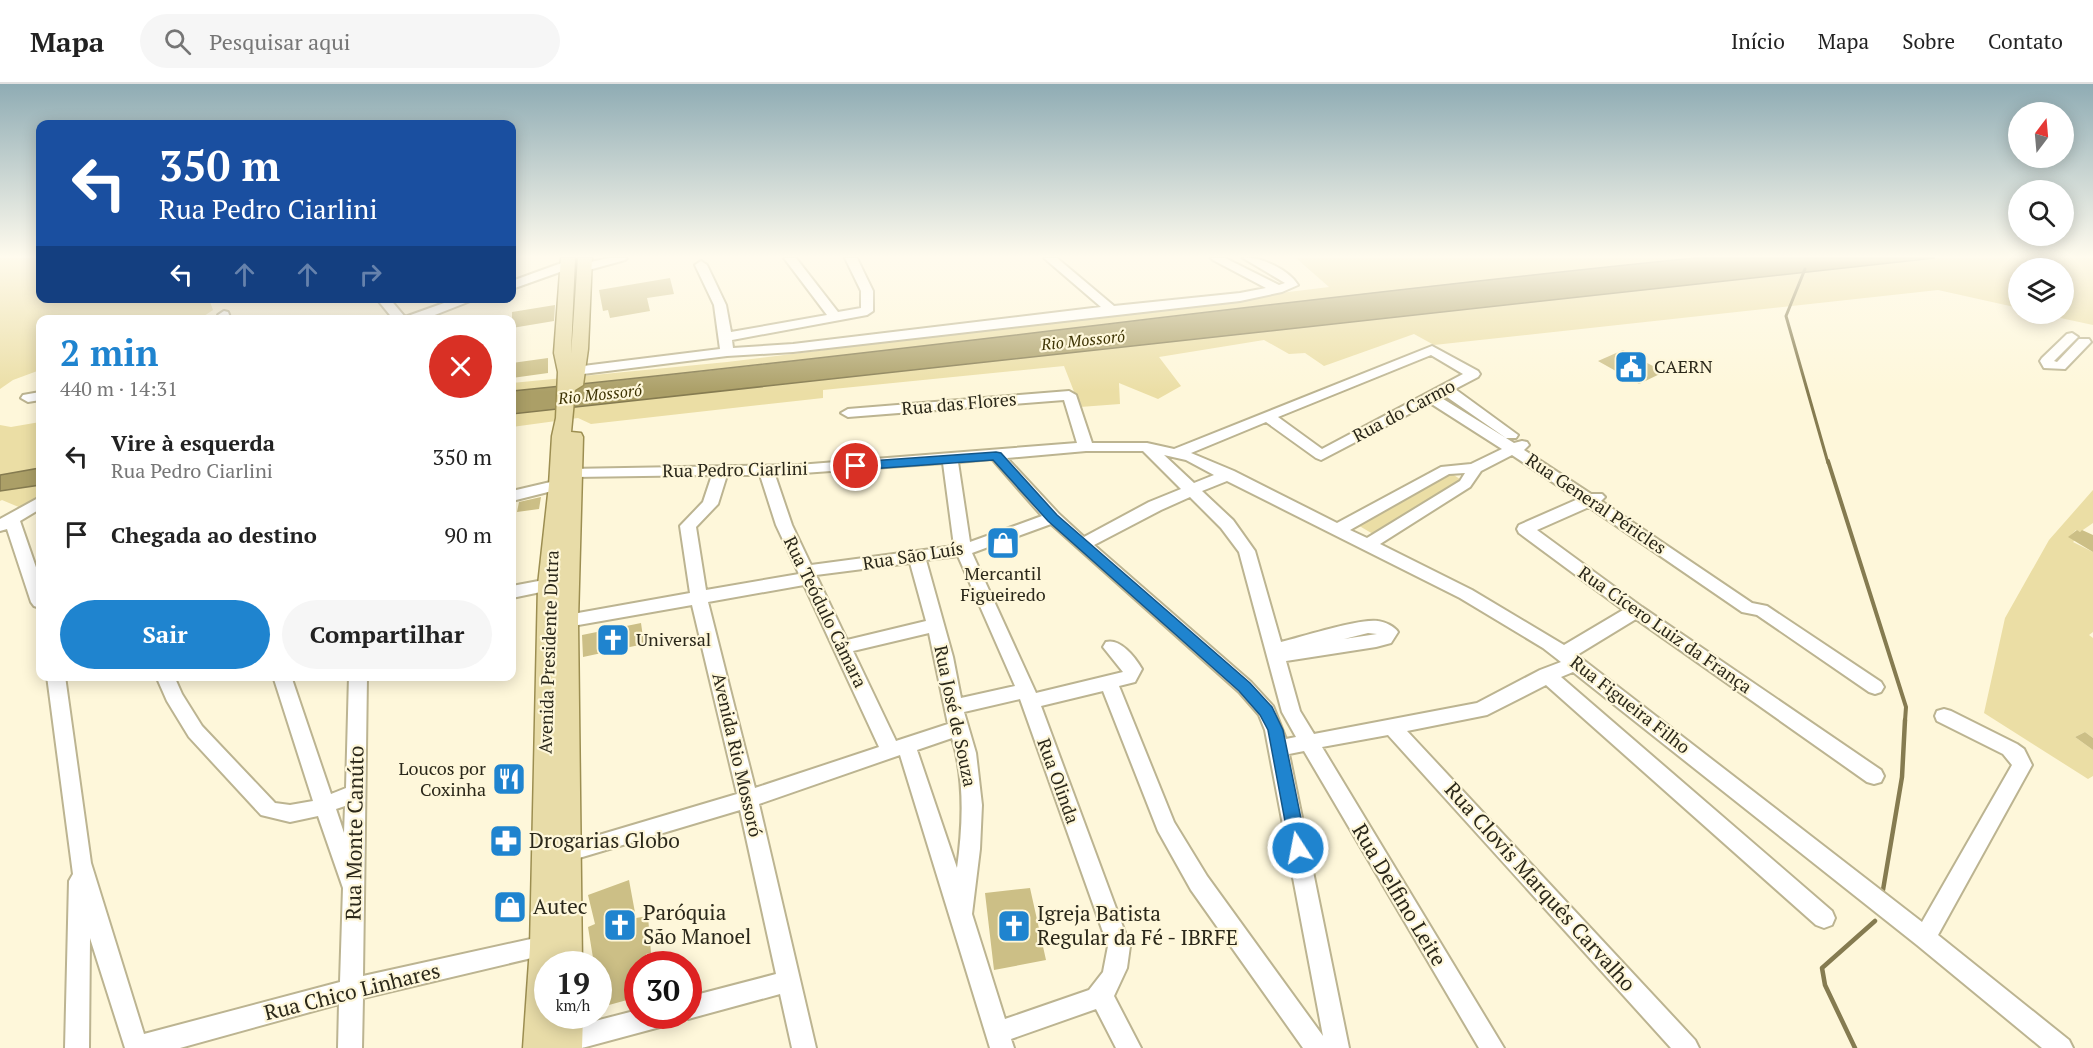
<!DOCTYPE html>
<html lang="pt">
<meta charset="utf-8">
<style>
body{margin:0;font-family:"PT Serif",serif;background:#f6f6f6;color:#222;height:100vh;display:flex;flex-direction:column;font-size:22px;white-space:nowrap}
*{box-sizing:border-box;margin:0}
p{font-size:20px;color:#767676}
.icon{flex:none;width:33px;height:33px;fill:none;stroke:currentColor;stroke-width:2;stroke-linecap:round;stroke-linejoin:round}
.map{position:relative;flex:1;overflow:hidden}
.side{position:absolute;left:36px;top:231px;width:480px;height:366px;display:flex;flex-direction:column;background:#fff;border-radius:12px;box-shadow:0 3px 15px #0003}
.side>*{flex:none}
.hud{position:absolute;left:36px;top:36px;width:480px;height:183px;border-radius:12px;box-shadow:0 3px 15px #0003;background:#1a4fa0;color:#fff;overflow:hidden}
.needle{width:39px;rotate:16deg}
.controls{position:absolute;left:2008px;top:18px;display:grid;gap:12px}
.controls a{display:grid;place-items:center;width:66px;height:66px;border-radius:50%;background:#fff;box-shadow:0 3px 15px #0003;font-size:30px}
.speed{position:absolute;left:534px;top:867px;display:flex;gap:12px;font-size:30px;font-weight:700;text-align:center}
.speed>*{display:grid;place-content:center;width:78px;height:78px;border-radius:50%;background:#fff;box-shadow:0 3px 15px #0003;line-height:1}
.speed small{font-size:15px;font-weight:400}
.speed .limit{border:9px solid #d22;background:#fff;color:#111}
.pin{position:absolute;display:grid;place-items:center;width:51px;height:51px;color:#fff;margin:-26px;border:3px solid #fff;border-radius:50%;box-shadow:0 2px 6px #0007}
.me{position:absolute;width:66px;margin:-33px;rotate:349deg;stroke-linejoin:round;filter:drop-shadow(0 0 4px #0008)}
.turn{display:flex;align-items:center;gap:21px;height:126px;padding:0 24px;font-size:27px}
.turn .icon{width:78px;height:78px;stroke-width:2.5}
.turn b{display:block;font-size:42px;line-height:51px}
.lanes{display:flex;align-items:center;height:57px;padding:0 24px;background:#0003;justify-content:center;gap:30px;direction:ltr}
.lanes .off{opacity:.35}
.round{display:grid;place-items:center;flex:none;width:63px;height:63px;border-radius:32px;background:#f6f6f6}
.summary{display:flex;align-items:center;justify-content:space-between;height:102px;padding:0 24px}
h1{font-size:36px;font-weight:800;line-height:45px;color:#1f84cf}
.cta{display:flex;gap:12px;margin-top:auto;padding:12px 24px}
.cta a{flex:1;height:69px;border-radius:36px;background:#1f84cf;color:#fff;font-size:24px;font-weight:800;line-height:69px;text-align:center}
.cta a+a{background:#f6f6f6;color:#222}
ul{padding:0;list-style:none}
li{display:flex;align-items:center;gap:18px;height:78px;padding:0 24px}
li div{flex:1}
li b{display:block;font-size:22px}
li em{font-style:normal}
header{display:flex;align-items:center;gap:36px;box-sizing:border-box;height:84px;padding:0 30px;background:#fff;border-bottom:2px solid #e0e0e0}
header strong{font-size:28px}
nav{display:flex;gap:33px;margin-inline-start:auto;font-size:21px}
.search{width:420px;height:54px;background:#f6f6f6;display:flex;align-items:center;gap:15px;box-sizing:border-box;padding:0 21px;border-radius:33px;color:#767676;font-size:22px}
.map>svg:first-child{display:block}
.green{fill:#ebdea5}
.water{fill:#ab9f67;stroke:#857b50;stroke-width:1.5}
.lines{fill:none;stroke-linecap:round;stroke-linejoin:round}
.stream-far2{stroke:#857b50;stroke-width:3}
.stream-far1{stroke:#857b50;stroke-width:4}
.stream{stroke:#857b50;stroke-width:4.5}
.building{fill:#ccbf86}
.minor-casing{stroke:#bcb491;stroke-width:4}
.major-casing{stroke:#9c8e51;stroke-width:3}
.minor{fill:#fff;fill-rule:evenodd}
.major{fill:#e8dca8;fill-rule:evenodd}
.route{fill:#1f84cf;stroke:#145687;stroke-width:1.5}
.labels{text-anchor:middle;stroke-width:4.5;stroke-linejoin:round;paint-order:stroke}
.far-water-label{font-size:16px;font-style:italic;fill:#3e3404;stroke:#fef7da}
.poi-label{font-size:18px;fill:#2b281a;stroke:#fef7da;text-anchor:start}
.street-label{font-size:18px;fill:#2b281a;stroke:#fef7da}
.near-street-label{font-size:21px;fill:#2b281a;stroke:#fef7da}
.near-poi-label{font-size:21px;fill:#2b281a;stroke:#fef7da;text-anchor:start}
</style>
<header>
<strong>Mapa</strong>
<div class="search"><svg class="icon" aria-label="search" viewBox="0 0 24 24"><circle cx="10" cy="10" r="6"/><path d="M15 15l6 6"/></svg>Pesquisar aqui</div>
<nav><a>Início</a><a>Mapa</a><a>Sobre</a><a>Contato</a></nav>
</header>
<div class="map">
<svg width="2093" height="964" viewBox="0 0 2093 964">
<rect width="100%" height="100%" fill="#fef7da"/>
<!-- green -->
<path class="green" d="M0,174H40V214L209,215L213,226L204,232L189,236H40V286L13,296L0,305Z
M1296,174H1695C1300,213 907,268 512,307V299L727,278L1329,203Z
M1935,174H2093V241L2042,230H2064V184H2019V224L1938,206L1434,261L1414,250L1324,282L1305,269L1289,270L1264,256L1159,273L1181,302L1158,315L1119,299L1120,320L1080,323L1064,282L823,306V314L591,340L578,334L512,343V330Z
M40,338V384L0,391V341L11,343Z
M1446,386L1463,397L1373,450L1356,440Z
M40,401V412L21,424L2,416L0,417V407Z
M2093,406V439L2080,448L2076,446L2069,453L2075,456L2073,458L2093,468V548L2089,551L2093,554V654L2085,648L2075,653L2093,666V692L2088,695L1984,629L2005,534L2049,456Z"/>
<!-- water -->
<path class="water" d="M1695,174H1935L512,330V307C907,268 1300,213 1695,174Z
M40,384V401L0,407V391Z"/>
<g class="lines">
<!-- stream-far2 -->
<path class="stream-far2" d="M1805,185L1786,232L1828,379"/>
<!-- stream-far1 -->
<path class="stream-far1" d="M1828,377L1906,623L1905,637"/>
<!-- stream -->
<path class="stream" d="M1883,806L1902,693L1905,636
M1855,964L1825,901L1822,884L1875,837"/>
</g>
<!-- building -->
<path class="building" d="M670,194L674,210L647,214L650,227L610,234L608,226L603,227L599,206Z
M555,221L554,237L512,244V228Z
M1623,266L1664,288L1639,300L1598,277Z
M548,274V289L512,294V279Z
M541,413L539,425L517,428L519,418Z
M2077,446L2080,448L2082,446L2093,451V468L2068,453Z
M641,539L644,560L583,573L582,551Z
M2085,648L2093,654V666L2075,653Z
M629,796L636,834L648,832L651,869L646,870V880H638V913L598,924L604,902L601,884H598V880H594L588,843L595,840L588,811Z
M1030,804L1046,876L994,886L985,809Z"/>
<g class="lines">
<defs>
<path id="minor" d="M609,174H627L625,176L585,187L579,183L581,180Z
M784,174H796L838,228L861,224V207L845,174H857L873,207V227L867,231L732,256L733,264L793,260L1101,223L1044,174H1057L1114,222L1240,209L1266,204L1213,176L1211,174H1225L1279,201L1285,199L1243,174C1260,172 1289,186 1298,201L1282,208L1240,217L793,268L727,272L567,292L560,288L567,284L720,265L714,221L695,181L701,177L707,181L726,221L731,248L827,231Z
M567,177L571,178V184L512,205V197Z
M376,214H389L405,233L458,214H478L422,236H394Z
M224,227L228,228L231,236H219L218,231Z
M2072,249L2078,253L2054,277L2057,278L2079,255H2089L2091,258L2065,285L2044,284L2040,277L2042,274L2067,250Z
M1432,262L1478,287L1480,290L1478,293L1455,305L1518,351L1516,354H1506L1444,311L1440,313L1514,359L1522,357L1527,358L1529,361L1524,366L1591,410H1602L1605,413L1601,417L1752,519L1767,522L1881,598L1884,603L1881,608L1875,610L1869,608L1757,531L1742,528L1589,423L1537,446L1642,523L1881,686L1884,692L1881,698L1874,700L1867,698L1636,535L1577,571L1922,838L2012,681L2003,670L1937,637L1935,632L1937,627L1944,625L1951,627L2017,660L2024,665L2032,681L1938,851L2069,956L2073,964H2042L1917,861L1573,588L1561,593L1832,827L1835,834L1832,841L1824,844L1816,841L1546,601L1487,631L1407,647L1695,956L1699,964H1671L1388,651L1322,663L1504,964H1479L1304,667L1289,670L1349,964H1303L1191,806L1158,747L1103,607L1041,622L1130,862L1127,884L1114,912L1141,964H1116L1096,925L1011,955L1014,964H990L900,671L759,720L816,964H792L780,910L688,935L680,932H688V913L776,890L740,726L569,777L562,774L559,768L562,762L737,710L692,521L567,543L561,541L558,537L561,533L567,531L690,509L680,442L703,418L712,391L574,393L569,391L566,388L569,385L798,381L1077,359L1064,316L848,333L841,329L848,325L1069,307L1076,311L1092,359H1147L1174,365ZM1431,271L1463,290L1322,365L1278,333ZM1430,319L1502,365L1471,380L1441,383L1337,439L1234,387L1191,369L1266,338L1316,374L1321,376ZM1086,367H1143L1181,405L1149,418L1084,453L1059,430L1007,374ZM1164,371L1186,376L1214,391L1194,399ZM1512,371L1578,415L1519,441L1517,445L1519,449L1623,526L1564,561L1472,506L1380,460L1470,403L1481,387ZM992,375L1042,432L970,458L958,378ZM943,379L954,462L811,481L792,441L775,391ZM1465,389L1460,397L1367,454L1350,446L1449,390ZM727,391H760L776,441L799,490L706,506L696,443L718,420ZM1227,397L1460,514L1543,564L1561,578L1540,586L1477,619L1314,650L1300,627L1286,577L1376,563L1391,559L1398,548C1394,542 1385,538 1378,537C1360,534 1301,553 1281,558L1255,467L1233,436L1202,407ZM1190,413L1221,444L1239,468L1282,628L1296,653L1286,655L1273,622L1251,598L1094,461L1161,426ZM1051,440L1239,608L1259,631L1265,646L1323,952L1207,792L1174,738L1119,602L1135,598L1142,585C1135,573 1120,554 1106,558L1103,563L1123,588L1036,609L972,469ZM958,472L1015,602L961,614L953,573L926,476ZM910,479L926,537L847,556L816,491ZM804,501L879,663L755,704L708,518ZM929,549L948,640L896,657L853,567ZM1368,549L1377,550L1344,555ZM1020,615L1108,862L1103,888L1089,906L1005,935L972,830L980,765L982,721L976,669L964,628ZM952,654C965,696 963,741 957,784L917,666Z
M40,308V316L28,318L21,314L23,311Z
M559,396L564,398L567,401L564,404L512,417V407Z
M40,413V425L20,437L40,495V524L34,522L31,518L7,445L0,447V435Z
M549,495L555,497L557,501L555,505L512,514V502Z
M47,592H65L91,779L144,950L340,898L343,804L318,732L290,738L261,731L189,653L167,617L156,592H174L182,610L202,642L275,719L290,721L313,717L273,592H291L331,710L346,704L349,592H367L363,892L549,851L557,854L560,861L557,868L363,914L362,964H338L339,920L180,964H125L90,854L89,964H65L69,797L73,790ZM345,722L344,749L336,725Z
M638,926V932H672L668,940L660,943L582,964H559L556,956L560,948L568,944Z"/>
<path id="major" d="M561,174H575L571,270L578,174H592L588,265L583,301L575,306L571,348L581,349L583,353L578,537L582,880H548V932H583L582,964H523L530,863L538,501L549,401L552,352L556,334L558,288L554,269Z"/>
</defs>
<!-- minor casing -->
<use href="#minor" class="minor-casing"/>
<!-- major casing -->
<use href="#major" class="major-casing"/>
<!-- minor -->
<use href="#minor" class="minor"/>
<!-- major -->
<use href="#major" class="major"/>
</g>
<!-- sky -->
<linearGradient id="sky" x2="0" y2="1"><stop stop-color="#8facb4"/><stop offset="0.56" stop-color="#fffbee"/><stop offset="1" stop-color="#fffbee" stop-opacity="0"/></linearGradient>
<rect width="2093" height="308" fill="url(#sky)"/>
<!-- route -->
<path class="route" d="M996,368L1001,369L1057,431L1250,599L1272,623L1283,646L1307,764L1304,769L1298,772L1292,769L1290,764L1268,646L1260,631L1239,607L1048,437L993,376L856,386L850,382L856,378Z"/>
<!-- icons -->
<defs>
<symbol id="civic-square" viewBox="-11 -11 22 22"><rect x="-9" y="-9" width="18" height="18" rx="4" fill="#1f84cf" stroke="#fef7da"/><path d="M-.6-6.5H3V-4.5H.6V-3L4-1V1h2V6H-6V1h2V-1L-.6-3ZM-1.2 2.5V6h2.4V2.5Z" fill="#fff"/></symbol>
<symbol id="shop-square" viewBox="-11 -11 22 22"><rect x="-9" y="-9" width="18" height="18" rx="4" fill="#1f84cf" stroke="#fef7da"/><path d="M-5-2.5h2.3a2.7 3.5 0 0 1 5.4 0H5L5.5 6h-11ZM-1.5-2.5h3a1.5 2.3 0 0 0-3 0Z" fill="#fff"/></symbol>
<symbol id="church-square" viewBox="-11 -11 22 22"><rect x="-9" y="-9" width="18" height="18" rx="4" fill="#1f84cf" stroke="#fef7da"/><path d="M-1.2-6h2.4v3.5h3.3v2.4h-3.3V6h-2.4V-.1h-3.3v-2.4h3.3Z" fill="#fff"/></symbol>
<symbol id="restaurant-square" viewBox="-11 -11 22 22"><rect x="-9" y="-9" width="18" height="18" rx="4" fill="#1f84cf" stroke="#fef7da"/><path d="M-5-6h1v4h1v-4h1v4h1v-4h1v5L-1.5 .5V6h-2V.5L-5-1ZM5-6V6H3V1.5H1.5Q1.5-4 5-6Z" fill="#fff"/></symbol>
<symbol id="pharmacy-square" viewBox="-11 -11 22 22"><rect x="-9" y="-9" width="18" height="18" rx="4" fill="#1f84cf" stroke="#fef7da"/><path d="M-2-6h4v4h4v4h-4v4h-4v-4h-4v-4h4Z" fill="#fff"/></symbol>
</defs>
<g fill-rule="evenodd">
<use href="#civic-square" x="1612" y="264" width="38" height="38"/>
<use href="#shop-square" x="984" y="440" width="38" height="38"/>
<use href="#church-square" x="594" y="537" width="38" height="38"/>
<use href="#restaurant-square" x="490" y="676" width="38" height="38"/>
<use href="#pharmacy-square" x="487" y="738" width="38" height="38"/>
<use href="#shop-square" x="491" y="804" width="38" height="38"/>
<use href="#church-square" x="601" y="822" width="38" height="38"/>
<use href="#church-square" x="995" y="823" width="38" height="38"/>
</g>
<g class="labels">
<!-- far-water labels -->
<g class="far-water-label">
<text transform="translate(1083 256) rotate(-6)" y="6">Rio Mossoró</text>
<text transform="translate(600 310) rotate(-6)" y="6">Rio Mossoró</text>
</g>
<!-- poi labels -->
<g class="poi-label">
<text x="1654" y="289">CAERN</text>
<text x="1003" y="496" text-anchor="middle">Mercantil<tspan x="1003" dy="21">Figueiredo</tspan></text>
<text x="636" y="562">Universal</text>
<text x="486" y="691" text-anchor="end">Loucos por<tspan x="486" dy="21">Coxinha</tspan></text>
</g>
<!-- street labels -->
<g class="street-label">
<text transform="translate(959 320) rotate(-5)" y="6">Rua das Flores</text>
<text transform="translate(1404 327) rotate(-28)" y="6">Rua do Carmo</text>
<text transform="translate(735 386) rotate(-1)" y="6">Rua Pedro Ciarlini</text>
<text transform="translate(1596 420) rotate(34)" y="6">Rua General Péricles</text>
<text transform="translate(913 472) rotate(-9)" y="6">Rua São Luís</text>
<text transform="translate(825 528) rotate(64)" y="6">Rua Teódulo Câmara</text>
<text transform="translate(1665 546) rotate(35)" y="6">Rua Cícero Luiz da França</text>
<text transform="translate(549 568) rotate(-88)" y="6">Avenida Presidente Dutra</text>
<text transform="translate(1630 621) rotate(38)" y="6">Rua Figueira Filho</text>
<text transform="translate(955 632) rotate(78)" y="6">Rua José de Souza</text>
<text transform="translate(737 671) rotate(77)" y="6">Avenida Rio Mossoró</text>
<text transform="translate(1058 697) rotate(70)" y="6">Rua Olinda</text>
</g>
<!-- near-street labels -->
<g class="near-street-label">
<text transform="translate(355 749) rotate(-89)" y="7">Rua Monte Canúto</text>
<text transform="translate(1540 803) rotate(48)" y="7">Rua Clovis Marquês Carvalho</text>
<text transform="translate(1399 811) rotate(59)" y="7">Rua Delfino Leite</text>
<text transform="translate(352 908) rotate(-14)" y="7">Rua Chico Linhares</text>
</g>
<!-- near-poi labels -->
<g class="near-poi-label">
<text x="529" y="764">Drogarias Globo</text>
<text x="533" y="830">Autec</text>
<text x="643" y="836">Paróquia<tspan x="643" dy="24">São Manoel</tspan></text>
<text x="1037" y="837">Igreja Batista<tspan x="1037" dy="24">Regular da Fé - IBRFE</tspan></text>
</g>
</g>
</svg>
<div class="controls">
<a><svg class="needle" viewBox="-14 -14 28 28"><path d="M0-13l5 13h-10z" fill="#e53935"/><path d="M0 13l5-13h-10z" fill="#767676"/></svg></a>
<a><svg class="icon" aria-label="search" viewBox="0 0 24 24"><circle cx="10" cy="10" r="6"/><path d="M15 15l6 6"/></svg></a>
<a><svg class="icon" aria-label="layers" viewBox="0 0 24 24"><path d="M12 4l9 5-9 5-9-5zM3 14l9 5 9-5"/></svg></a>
</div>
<div class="speed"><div>19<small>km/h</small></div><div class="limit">30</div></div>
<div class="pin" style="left:856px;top:382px;background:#d93025"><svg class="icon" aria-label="arrive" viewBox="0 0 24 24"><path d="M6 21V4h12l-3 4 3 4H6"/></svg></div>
<svg class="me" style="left:1298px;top:764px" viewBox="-20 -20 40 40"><circle r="17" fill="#1f84cf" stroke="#fff" stroke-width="3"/><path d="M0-11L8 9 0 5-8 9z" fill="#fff"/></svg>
<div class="hud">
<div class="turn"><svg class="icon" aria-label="left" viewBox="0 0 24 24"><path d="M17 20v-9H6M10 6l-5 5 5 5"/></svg><div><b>350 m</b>Rua Pedro Ciarlini</div></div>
<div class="lanes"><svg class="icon" aria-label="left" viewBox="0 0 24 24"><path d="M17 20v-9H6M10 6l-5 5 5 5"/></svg><svg class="icon off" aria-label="ahead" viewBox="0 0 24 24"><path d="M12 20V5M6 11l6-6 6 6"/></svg><svg class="icon off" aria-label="ahead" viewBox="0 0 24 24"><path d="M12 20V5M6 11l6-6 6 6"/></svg><svg class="icon off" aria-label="right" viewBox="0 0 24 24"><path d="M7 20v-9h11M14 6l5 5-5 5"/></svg></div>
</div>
<section class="side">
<div class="summary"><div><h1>2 min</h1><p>440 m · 14:31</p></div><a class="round" style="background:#d93025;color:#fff"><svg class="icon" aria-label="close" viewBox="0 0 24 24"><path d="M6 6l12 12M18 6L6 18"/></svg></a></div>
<ul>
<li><svg class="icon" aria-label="left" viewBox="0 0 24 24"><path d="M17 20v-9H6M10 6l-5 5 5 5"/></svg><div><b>Vire à esquerda</b><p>Rua Pedro Ciarlini</p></div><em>350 m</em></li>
<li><svg class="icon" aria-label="arrive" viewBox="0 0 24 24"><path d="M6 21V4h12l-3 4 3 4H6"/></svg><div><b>Chegada ao destino</b></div><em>90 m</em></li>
</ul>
<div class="cta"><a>Sair</a><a>Compartilhar</a></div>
</section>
</div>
